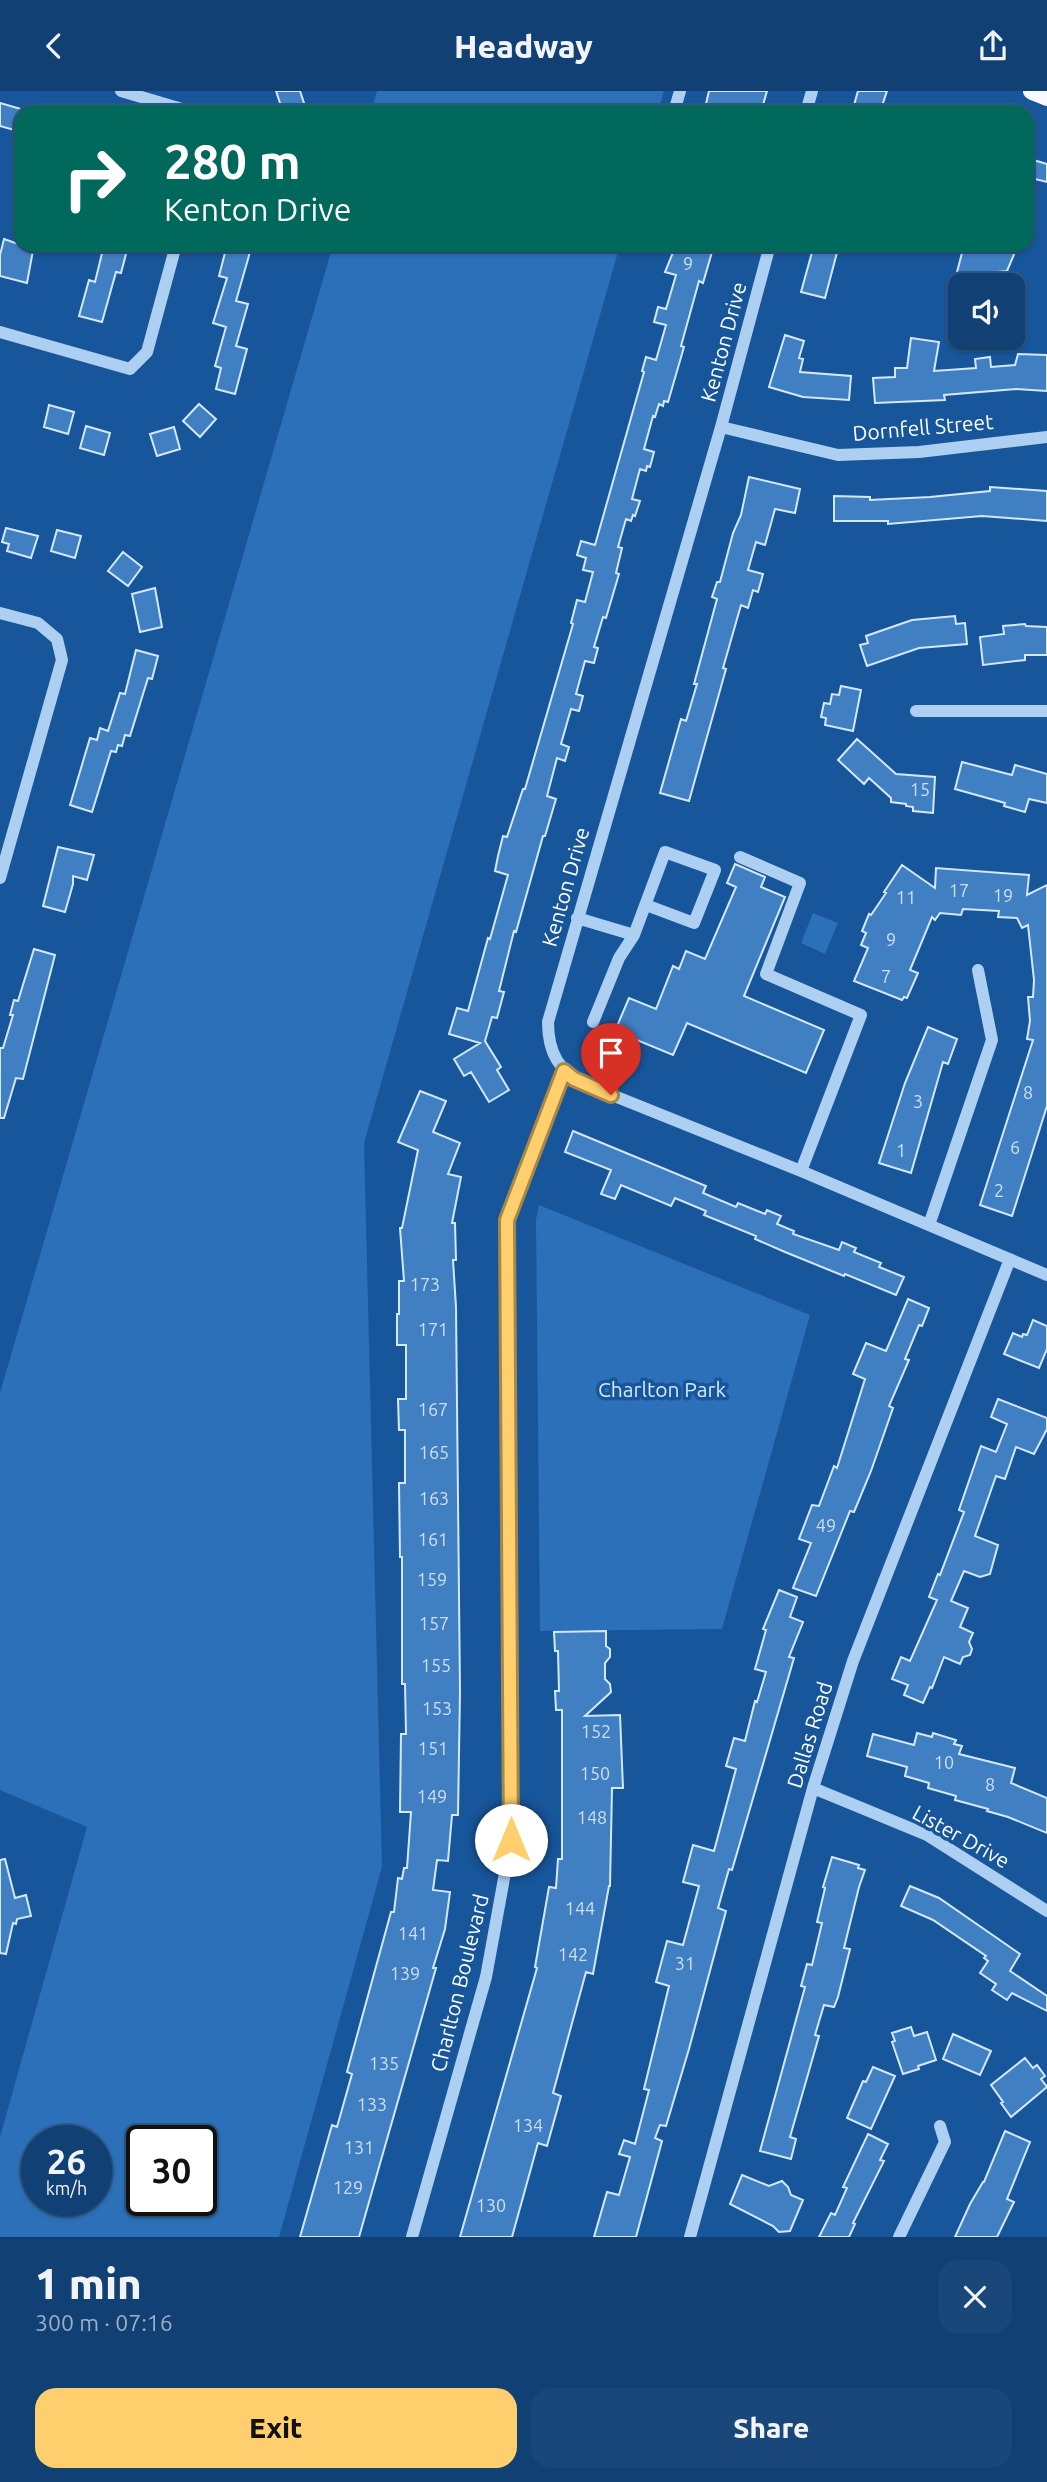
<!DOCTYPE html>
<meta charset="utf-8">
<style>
body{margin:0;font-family:Ubuntu,sans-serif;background:#1a4779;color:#f1f3f6;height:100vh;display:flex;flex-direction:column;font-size:26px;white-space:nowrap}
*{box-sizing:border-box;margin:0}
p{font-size:23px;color:#9cafc5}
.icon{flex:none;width:38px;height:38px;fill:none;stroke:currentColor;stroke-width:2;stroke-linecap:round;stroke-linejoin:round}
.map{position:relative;height:2146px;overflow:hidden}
.details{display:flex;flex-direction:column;background:#114074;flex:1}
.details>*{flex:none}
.hud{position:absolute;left:14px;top:14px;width:1020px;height:147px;border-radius:21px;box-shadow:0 2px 5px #0004,0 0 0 2px #305986;background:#00695c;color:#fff;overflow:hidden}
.controls{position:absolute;left:948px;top:182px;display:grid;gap:14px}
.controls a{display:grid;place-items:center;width:77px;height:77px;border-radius:14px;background:#114074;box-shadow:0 2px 5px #0004,0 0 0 2px #305986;font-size:35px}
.speed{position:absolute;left:21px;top:2034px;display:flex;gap:14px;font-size:35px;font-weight:700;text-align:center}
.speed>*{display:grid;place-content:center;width:91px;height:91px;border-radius:50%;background:#114074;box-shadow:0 2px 5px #0004,0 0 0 2px #305986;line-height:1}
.speed small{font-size:18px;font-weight:400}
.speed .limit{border:4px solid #111;border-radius:10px;background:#fff;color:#111}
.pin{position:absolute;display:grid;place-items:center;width:60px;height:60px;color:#fff;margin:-72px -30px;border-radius:50% 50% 50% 0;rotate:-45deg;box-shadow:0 0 7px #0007}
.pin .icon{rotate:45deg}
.me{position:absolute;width:77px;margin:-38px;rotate:0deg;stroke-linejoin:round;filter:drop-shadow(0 0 5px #0008)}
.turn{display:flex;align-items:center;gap:24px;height:147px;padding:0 35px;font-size:32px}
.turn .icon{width:91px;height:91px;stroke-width:2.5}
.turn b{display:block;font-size:49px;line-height:60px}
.round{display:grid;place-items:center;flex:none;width:74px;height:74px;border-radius:21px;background:#1a4779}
.summary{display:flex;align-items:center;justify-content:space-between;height:119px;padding:0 35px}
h1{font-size:42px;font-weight:800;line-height:52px}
.action{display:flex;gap:14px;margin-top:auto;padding:14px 35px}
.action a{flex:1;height:80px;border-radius:21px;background:#ffcf6d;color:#111;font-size:28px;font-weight:800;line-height:80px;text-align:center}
.action a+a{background:#1a4779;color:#f1f3f6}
header{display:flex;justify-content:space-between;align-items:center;height:91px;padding:0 35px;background:#114074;font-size:32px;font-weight:800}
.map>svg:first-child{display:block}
.green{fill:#2b70b8;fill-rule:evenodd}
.building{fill:#407fc1;stroke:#d4e8fc;stroke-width:2}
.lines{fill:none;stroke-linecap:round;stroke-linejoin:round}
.minor{stroke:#accff2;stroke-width:12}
.major{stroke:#f7fbff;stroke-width:18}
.route-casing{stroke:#a68747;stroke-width:18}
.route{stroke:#ffcf6d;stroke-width:12}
.labels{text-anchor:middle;stroke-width:7;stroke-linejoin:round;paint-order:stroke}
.number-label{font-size:18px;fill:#cfdff0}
.street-label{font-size:21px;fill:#fff;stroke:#17569a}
.park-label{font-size:21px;fill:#d4e8fc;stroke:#17569a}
</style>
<header><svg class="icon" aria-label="back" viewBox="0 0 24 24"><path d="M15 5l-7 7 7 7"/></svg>Headway<svg class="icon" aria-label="share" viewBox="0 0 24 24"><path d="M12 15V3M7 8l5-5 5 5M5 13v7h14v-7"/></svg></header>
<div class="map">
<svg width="1047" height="2146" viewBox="0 0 1047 2146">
<rect width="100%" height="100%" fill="#17569a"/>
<!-- green -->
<path class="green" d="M377,0H664L658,21H371Z
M333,154H620L364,1052L382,1776L279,2146H0V2046L87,1736L0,1699V1302ZM37,2049H96V2109H37ZM142,2049H201V2109H142Z
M813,822L838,832L825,863L801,852Z
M539,1114L810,1224L722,1538L540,1540L536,1129Z"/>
<!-- building -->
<path class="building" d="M276,0H300L307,21H283Z
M709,0H767L761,21H704Z
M858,0H887L880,21H852Z
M0,12L21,18V41L0,35Z
M1027,67L1047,73V91L1027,86Z
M4,148L21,154H34L27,192L0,185V164Z
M104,154L127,159L121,182L116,181L102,231L79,225L89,189L95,191Z
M227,154H252L236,210L248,213L236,255L247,258L235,303L216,298L221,277L215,275L226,236L213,232L227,187L219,185Z
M676,154H714L703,192L699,190L681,255L684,256L668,311L664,310L663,315L659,313L655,326L653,325L644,358L654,361L650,376L647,375L646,380L640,378L632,408L640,410L635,425L633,424L631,430L626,428L618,456L622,457L616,482L619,483L606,527L603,526L594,556L598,557L594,572L585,570L576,603L583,605L579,620L571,618L561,653L569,656L565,670L557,667L547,705L556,708L545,745H543L516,841L514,840L499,900L504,901L497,927L492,926L485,950L501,976L497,979L509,999L489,1011L471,981L464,985L454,968L480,952L449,943L457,917L468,920L488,847L490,848L508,784L495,780L498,765L503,745L507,746L523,698H525L573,533L571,532L577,509L585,511L593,481L583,479L586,467L577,464L581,450L595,454L644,281L642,280L646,266L656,269L666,234L654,231L658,216L666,218L676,184L665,181Z
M814,154H839L825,207L801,201Z
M964,154H1018L1007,180L956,185Z
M785,244L804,250L799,267L803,268L800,281L851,285L849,309L803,306L769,296Z
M911,247L939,251L934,280L976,277L975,268L990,266L991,276L1015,274L1018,263L1047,264V300L1016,298L944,304L945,309L875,312L873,287L895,286V277H907Z
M199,313L216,328L200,346L183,330Z
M49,314L74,321L68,343L44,336Z
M86,335L110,342L104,364L80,357Z
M174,336L180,358L157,365L150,343Z
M749,386L800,398L795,422L775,418L765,454L756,451L748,479L763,483L758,501L753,499L748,517L741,514L723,577L726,578L689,710L660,702L681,628L686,630L697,593H694L717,508L712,506L717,491H720L733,442L741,424Z
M990,396L1047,400V430L982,425L888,433V430H834V405L870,406V409L930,406L990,400Z
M6,437L38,445L31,467L7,460L9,453L2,451Z
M57,439L81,445L75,467L51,460Z
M123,461L142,476L128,495L108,480Z
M155,497L162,536L140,541L132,503Z
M955,525L956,533L965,532L967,553L919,557L867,575L860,554L868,552L866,545L912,529Z
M1025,533L1026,535L1047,536V564H1025V569L983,574L980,546L1004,543L1003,535Z
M136,559L158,565L152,588L148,587L130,645L125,644L122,655L118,654L116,661L111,660L92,721L70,714L90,647L97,649L100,637L108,640L120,602L125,603Z
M841,595L861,599L853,640L825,634L826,627L821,626L824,612L830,613L832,603L839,604Z
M857,648L896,683L935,686L933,722L913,720V716L906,715V713L891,711V707L869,687L864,693L838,669Z
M962,671L1012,684L1015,674L1047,683V712L1029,708L1025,721L1004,715L1005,712L955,698Z
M58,756L94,764L87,789L73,785V793L65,821L43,815Z
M735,773L765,786L761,796L785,806L744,905L824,939L806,982L687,932L673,964L615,940L629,907L656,918L673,875L679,878L686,860L705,868L736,796L727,792Z
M902,774L935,797L936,777L1029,784L1027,804L1047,794V1015L1012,1125L980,1114L1033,949L1027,948L1030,930L1028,906H1033L1034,889L1028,834L1022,837L1017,827L998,826L999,820L963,818L961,824L940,822L935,829L932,826L910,879L918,882L907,907L904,906L902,909L854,890L868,857L861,854L866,842L862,840L869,823L871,824L886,802L884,801Z
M34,858L55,864L23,988L16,987L4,1027H0V957H3L13,924H10L14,909L18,910Z
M928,936L957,948L948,973L943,971L911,1082L879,1072L905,992Z
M420,1000L446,1010L433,1041L460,1052L448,1083L461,1086L452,1132H455L456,1169H453L456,1216L460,1601L458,1724H452L448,1770L437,1769L433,1799L450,1801L445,1838L433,1877H436L359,2146H300L332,2034L337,2036L352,1983L347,1981L391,1821H394L398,1787L402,1788L404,1777H407L411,1721H400L401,1643H406L405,1593H402V1466H400L399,1392H405V1339H399L398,1308H406V1254H397V1223H399V1190H404L400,1137H402L418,1059L398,1051Z
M573,1040L706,1095L703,1102L736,1116L738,1112L765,1123L767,1119L781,1125L777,1133L794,1140L793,1143L839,1159L842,1151L856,1157L854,1161L881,1172L879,1176L904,1186L896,1204L845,1183L844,1185L785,1161L755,1148L756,1145L704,1124L706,1120L675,1107L671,1115L621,1094L615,1108L601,1103L611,1079L565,1061Z
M908,1208L929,1217L922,1235L919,1234L905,1268L909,1269L889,1315L893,1317L871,1380L854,1421L850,1420L816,1505L793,1497L811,1452L799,1448L812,1414L819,1415L834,1375L837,1377L865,1288L853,1283L866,1252L886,1260Z
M1033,1229L1047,1235V1258L1039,1277L1004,1263L1013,1242L1022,1246L1023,1243L1027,1244Z
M998,1308L1047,1327V1338L1034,1363L1016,1356L1005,1388L996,1385L975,1445L998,1454L990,1483L980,1486L964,1480L951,1510L968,1517L960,1536L973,1542L969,1551L972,1558L970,1564L963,1566L960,1573L944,1566L932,1597L930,1596L923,1612L904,1604L908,1594L892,1588L901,1566L910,1570L937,1509L929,1506L938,1483L940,1484L964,1421L959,1419L981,1355L996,1361L1007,1333L991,1326Z
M779,1499L797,1506L790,1526L803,1531L789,1566L794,1567L732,1779L729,1778L718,1817L726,1820L689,1958L666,2035L660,2034L655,2047L662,2050L636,2146H594L607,2101L619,2104L630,2066L619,2063L624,2049L635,2053L649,1999L644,1998L669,1895L656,1891L667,1850L683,1854L699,1795L683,1791L693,1754L714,1760L736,1678L726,1675L734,1647L745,1650L755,1610L757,1611L766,1581L755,1578L766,1539L763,1538Z
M606,1540V1555L610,1558V1566L605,1572V1588L610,1593L611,1601L585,1625L620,1624L623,1697H612L610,1795H609L593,1883L586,1881L553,2002L561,2005L547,2055L538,2052L512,2146H460L537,1877L535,1876L549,1796L556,1797L558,1768H562V1619H556L555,1600H559L558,1560H555L554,1541Z
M917,1642L932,1646L933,1642L956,1649L954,1653L962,1655L959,1663L1015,1677L1011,1692L1047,1707V1742L1008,1726L987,1720L988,1718L955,1709L956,1705L928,1697L929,1692L905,1685L907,1676L867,1665L873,1643L914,1654Z
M832,1766L859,1774L858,1777L865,1779L859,1796L844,1857L850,1858L838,1906L834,1916L824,1914L815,1944L819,1945L790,2046L796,2048L791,2068L760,2060L805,1896L801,1895L807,1873L812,1874L822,1832L817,1831L825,1797L823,1796Z
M5,1768L15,1807L26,1804L31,1825L17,1828L16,1833L13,1832L6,1863L0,1862V1769Z
M910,1795L939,1807L1020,1863L1010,1880L1047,1905V1920L1012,1902L1007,1909L992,1899L996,1893L980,1882L988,1870L984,1867L986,1865L933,1829L901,1815Z
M911,1936L914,1945L927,1941L936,1969L918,1975L919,1978L903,1983L892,1951L895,1950L892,1942Z
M953,1943L991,1960L980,1984L943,1968Z
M1025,1967L1033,1977L1037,1974L1045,1985L1041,1988L1047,1996L1011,2026L1001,2012L1003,2011L991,1994Z
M873,1976L895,1985L871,2038L847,2027L863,1990L866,1991Z
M1005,2040L1030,2051L1007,2108L1014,2111L997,2146H955L970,2113L983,2091H984Z
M868,2043L888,2053L880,2069L884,2070L853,2132L855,2133L849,2146H819L831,2122L835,2124L847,2097L843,2096Z
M742,2084L769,2095L782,2090L788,2096L791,2104L803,2109L790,2140L779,2141L773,2135L730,2113Z"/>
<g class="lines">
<!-- minor -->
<path class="minor" d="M121,0L192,21
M674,21L680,0
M806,21L812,0
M770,154L721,336L548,931C548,962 559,981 587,994L801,1080L1047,1184
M0,241L130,278L147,261L176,154
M721,336L838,364L919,361L1047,346
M0,522L38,532L57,548L62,569L0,787
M916,620H1047
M740,766L800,792L766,883L861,924L801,1080
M577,827L634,844L665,761L715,779L694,832L646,814
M593,931L619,867L634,844
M929,1134L992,949L978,879
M813,1697L927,1744L1047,1820
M412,2146L486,1886L511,1749L507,1129L564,980
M690,2146L813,1697L853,1570L1010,1168
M899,2146L945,2051L940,2035"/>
<!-- major -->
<path class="major" d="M1032,0L1047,6"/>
</g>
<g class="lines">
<defs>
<path id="route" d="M511,1749L507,1129L564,980L574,988L611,1004"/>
</defs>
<!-- route casing -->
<use href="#route" class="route-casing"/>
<!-- route -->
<use href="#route" class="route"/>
</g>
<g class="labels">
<!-- number labels -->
<g class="number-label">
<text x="688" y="179">9</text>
<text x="920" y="705">15</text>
<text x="959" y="806">17</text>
<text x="1003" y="811">19</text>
<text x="906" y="813">11</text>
<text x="891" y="855">9</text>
<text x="886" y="892">7</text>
<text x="1028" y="1008">8</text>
<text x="918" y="1017">3</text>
<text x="1015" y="1063">6</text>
<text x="901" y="1066">1</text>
<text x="999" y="1106">2</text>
<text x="425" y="1200">173</text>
<text x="433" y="1245">171</text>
<text x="433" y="1325">167</text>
<text x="434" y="1368">165</text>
<text x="434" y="1414">163</text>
<text x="826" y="1441">49</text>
<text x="433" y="1455">161</text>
<text x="432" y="1495">159</text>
<text x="434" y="1539">157</text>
<text x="436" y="1581">155</text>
<text x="437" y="1624">153</text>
<text x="596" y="1647">152</text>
<text x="433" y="1664">151</text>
<text x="944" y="1678">10</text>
<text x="595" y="1689">150</text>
<text x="990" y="1700">8</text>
<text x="432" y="1712">149</text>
<text x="592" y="1733">148</text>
<text x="580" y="1824">144</text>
<text x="413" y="1849">141</text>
<text x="573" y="1870">142</text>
<text x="685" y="1879">31</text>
<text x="405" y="1889">139</text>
<text x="384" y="1979">135</text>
<text x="372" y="2020">133</text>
<text x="528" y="2041">134</text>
<text x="359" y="2063">131</text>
<text x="348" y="2103">129</text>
<text x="491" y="2121">130</text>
</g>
<!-- street labels -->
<g class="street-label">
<text transform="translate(724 251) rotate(-75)" y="7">Kenton Drive</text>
<text transform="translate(923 337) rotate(-5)" y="7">Dornfell Street</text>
<text transform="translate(566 796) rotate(-74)" y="7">Kenton Drive</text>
<text transform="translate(810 1644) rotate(-73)" y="7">Dallas Road</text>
<text transform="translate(961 1746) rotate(29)" y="7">Lister Drive</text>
<text transform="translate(460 1892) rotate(-76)" y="7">Charlton Boulevard</text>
</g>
<!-- park labels -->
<g class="park-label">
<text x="662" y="1306">Charlton Park</text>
</g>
</g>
</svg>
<div class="controls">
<a><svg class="icon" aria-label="sound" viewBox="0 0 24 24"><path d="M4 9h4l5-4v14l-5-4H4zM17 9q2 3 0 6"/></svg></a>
</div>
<div class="speed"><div>26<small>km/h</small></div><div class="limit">30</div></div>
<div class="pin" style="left:611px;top:1004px;background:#d93025"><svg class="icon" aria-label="arrive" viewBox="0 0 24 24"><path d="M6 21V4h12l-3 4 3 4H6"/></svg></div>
<svg class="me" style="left:511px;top:1749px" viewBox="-20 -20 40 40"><circle r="19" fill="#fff"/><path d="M0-13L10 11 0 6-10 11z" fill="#ffcf6d"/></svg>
<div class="hud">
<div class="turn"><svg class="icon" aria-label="right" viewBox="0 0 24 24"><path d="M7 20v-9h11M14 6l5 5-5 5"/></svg><div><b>280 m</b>Kenton Drive</div></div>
</div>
</div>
<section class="details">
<div class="summary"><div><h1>1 min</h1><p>300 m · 07:16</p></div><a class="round"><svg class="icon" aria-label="close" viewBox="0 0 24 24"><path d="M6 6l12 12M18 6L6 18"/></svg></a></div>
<div class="action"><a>Exit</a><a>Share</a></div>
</section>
